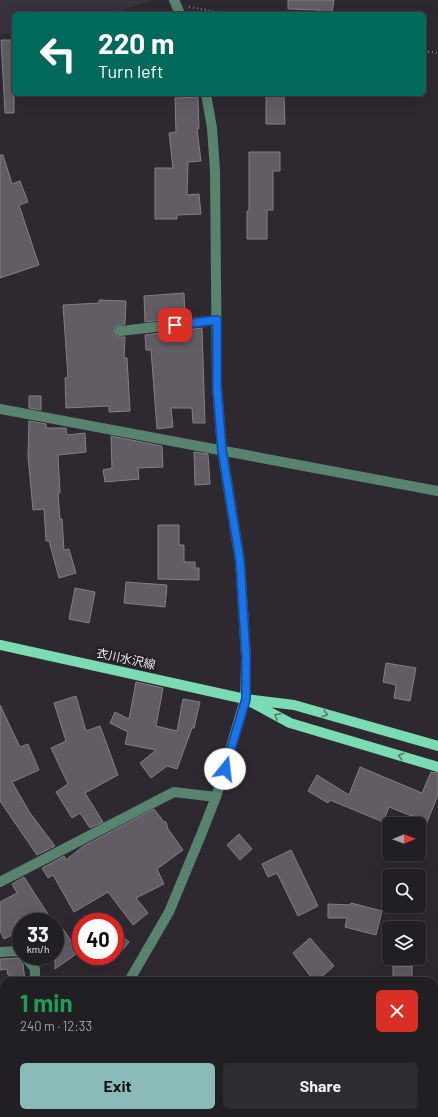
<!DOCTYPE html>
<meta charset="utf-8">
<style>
body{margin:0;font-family:Barlow,"Noto Sans JP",sans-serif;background:#2e2c31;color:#f1f3f6;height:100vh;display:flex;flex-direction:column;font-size:15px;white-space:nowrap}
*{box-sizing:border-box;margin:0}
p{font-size:13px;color:#a2a2a6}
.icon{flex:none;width:22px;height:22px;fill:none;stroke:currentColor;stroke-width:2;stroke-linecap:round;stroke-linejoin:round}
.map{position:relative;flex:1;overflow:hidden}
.panel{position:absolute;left:0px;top:977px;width:438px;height:140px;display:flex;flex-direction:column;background:#221f24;border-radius:12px 12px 0 0;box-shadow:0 4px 16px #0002,0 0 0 1px #3f3d41}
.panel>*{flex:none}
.banner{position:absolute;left:12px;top:12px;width:414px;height:84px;border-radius:6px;box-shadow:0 4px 16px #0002,0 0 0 1px #3f3d41;background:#00695c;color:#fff;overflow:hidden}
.needle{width:26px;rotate:89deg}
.controls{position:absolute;left:382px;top:817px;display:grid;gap:8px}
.controls a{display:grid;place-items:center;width:44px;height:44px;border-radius:6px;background:#221f24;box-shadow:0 4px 16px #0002,0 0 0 1px #3f3d41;font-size:20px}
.speed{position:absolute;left:12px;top:913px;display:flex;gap:8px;font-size:20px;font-weight:700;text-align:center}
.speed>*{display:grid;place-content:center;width:52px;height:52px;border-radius:50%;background:#221f24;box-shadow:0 4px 16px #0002,0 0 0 1px #3f3d41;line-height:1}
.speed small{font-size:10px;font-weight:400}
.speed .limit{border:6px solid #d22;background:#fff;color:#111}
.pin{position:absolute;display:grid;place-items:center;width:34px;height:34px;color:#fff;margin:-17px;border-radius:8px;box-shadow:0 2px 6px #0006}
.me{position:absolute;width:44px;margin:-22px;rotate:16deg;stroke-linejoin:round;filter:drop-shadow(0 0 3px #0008)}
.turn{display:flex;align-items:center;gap:14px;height:84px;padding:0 20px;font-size:18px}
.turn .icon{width:52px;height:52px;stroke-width:2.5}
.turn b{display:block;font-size:28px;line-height:34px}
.round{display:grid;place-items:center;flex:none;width:42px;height:42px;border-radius:6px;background:#2e2c31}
.head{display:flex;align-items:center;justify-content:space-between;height:68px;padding:0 20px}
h1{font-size:24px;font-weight:700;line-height:30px;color:#1e9e55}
.button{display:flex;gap:8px;margin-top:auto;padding:8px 20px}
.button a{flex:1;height:46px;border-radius:6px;background:#8bbbb9;color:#111;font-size:16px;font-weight:700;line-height:46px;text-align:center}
.button a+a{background:#2e2c31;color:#f1f3f6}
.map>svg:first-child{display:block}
.built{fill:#39313d}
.building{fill:#625d64;stroke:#847e86}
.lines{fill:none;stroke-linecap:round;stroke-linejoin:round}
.path{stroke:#7e7a80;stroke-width:2.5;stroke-dasharray:1 3;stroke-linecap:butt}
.minor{stroke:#57836f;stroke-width:10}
.major{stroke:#7bdbb2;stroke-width:10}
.oneway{stroke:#507e6c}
.route-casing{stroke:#114b97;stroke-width:10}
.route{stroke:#1a73e8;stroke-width:7}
.labels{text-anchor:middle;stroke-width:4;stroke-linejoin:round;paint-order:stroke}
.street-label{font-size:12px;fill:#e9e6ea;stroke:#242026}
</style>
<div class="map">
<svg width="438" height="1117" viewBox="0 0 438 1117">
<rect width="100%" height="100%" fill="#2e2930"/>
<!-- built -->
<path class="built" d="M0,0H154L110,14H14V33L0,35Z"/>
<!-- building -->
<path class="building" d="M288,0H334L332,14H319V10L288,9Z
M1,40H14V113H5Z
M266,94H284L285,124H266Z
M198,97L199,129H197L201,161L188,162L187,195L199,194L201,214L177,215V219H155V168H173L169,133L176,132L175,98Z
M249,152H280V171H273V210H267V239H247V211H249Z
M0,155H3L12,184L20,181L28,202L19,205L39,265L0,278Z
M184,293L185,317L145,322L144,296Z
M99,300L126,301L125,324L116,326L114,331L117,337H125L124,358H127L130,411L109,412V406L66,408L65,378L68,377L63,305L99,303Z
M202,328L205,423H193L192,408H171L173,427L157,429L151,350H146L145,335Z
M29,396H41V410L29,408Z
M29,421L46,424V428H66L67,435L85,433L86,452L58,455L60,493H58L60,519H62L64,550L69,549L76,573L59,578L49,541H46L44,509L33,510L28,456Z
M111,436L162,446L163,467L138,468L139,479L105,482L103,470L112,468Z
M194,452L208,454L210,484L195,485Z
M158,525H179V545H184V562H195V568H199V580L158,579Z
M126,582L167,585L165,607L124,603Z
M75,588L95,592L89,623L69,619Z
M386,663L416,668L410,701L394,698L396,685L383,682Z
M136,682L163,688L156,726L177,731L183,699L200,702L194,728H192L177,769L167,766L151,778L140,763L156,750L125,744L128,732L110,723L115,712L129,719Z
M76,696L86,731L100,726L118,775L85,793L103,822L90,828L80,813L72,818L56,792L68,784L51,748L66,741L54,703Z
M0,705L20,747L28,744L39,770L12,782L30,813L55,846L37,855L0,801Z
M360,767L422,793L431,772L438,773V795L427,822L389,807L383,822L330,800L328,803L308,791L317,775L349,795Z
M154,809L164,822H166L168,829L183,850L157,869L164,884L136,898L148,913L133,925L108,892L74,912L53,875L48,878L42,868L64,856L66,860L82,847Z
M239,834L252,849L240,860L227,845Z
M291,850L318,906L298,916L277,873L268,877L262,864Z
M24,877L53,922H15L20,931L4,939L0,931V902L17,893L12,884Z
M351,903L382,911L376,935L345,927L347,918H328V904L350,905Z
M63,929L79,952L55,969V933Z
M115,930L129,942L115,959Z
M310,938L334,966L317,981H314L293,953Z
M19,958L23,964L25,981H11V975H8L7,969L0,970V959Z
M393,966H412V981H393Z"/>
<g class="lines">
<!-- path -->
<path class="path" d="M189,7L228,14
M424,51L438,53"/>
<!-- minor -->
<path class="minor" d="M174,0L180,14
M120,331L217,320
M0,409L438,491
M0,882L174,792L216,797
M0,952L21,951
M25,956L35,969V981
M129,981L169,912L201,835L216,797L245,699L246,657L240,561L222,450L217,387L215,171L212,128L206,94
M0,1019H4
M434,1030H438
M0,1113L4,1117
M21,1117L25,1113
M255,1117L258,1113"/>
<!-- major -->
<path class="major" d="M0,645L245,699L294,705L438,746
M251,702L290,723L438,767"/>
</g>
<!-- one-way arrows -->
<defs><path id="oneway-chevron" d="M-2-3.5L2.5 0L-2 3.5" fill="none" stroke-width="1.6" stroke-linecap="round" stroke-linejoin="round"/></defs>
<g class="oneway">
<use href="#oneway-chevron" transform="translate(325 714) rotate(16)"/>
<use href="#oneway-chevron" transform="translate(277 716) rotate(-151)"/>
<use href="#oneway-chevron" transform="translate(401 756) rotate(-163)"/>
</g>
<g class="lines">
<defs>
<path id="route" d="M175,325L217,320V387L222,450L240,561L246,657V699L225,769"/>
</defs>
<!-- route casing -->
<use href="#route" class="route-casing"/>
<!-- route -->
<use href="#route" class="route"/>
</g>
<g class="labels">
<!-- street labels -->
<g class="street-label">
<text transform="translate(126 659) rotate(12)" y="4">衣川水沢線</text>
</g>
</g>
</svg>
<div class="controls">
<a><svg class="needle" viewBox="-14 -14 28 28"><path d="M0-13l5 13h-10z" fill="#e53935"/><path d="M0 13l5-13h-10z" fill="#a2a2a6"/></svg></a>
<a><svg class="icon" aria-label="search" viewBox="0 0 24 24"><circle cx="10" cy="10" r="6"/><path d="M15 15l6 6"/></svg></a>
<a><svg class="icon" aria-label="layers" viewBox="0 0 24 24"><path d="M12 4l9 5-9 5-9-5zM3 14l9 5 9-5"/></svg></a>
</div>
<div class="speed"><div>33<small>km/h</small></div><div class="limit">40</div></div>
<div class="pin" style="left:175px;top:325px;background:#d93025"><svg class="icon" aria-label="arrive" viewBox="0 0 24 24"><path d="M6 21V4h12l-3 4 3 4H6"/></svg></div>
<svg class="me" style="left:225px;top:769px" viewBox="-20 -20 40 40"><circle r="19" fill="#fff"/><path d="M0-13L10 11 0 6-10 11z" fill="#1a73e8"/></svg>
<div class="banner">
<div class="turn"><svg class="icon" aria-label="left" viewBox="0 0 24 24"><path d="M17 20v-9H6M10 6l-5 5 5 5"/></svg><div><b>220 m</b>Turn left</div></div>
</div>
<section class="panel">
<div class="head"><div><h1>1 min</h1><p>240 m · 12:33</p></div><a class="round" style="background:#d93025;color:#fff"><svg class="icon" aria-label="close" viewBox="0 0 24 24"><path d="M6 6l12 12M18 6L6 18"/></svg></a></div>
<div class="button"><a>Exit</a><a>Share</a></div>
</section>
</div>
